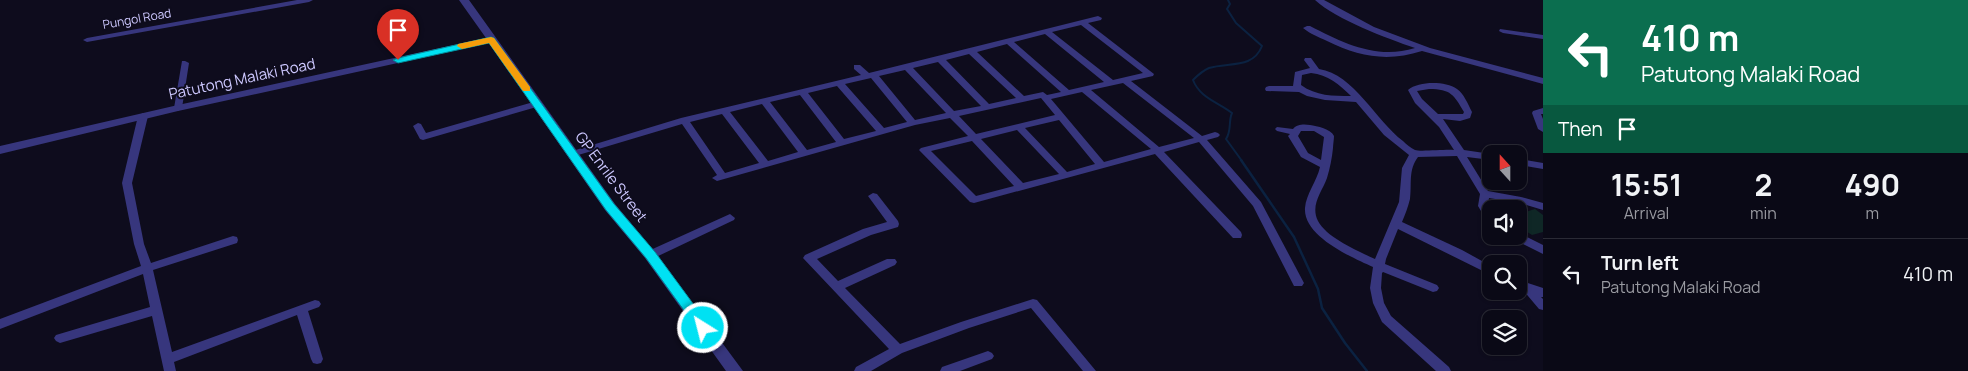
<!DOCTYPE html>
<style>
body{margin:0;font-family:Manrope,sans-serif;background:#181723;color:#f1f3f6;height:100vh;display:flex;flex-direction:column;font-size:19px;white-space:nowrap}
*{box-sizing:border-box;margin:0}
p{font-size:16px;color:#999aa1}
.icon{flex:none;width:28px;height:28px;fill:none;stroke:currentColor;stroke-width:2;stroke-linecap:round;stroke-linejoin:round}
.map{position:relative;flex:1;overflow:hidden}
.panel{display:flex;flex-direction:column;background:#0a0916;width:425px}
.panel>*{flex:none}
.guide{background:#0b6e4f;color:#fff;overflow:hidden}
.needle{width:32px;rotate:339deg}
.fabs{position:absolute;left:1482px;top:145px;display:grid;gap:10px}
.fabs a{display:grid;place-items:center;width:45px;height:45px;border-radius:10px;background:#0a0916;box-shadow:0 1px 4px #0004,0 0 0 1px #2a2a35;font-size:25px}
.pin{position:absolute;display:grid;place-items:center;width:42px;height:42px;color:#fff;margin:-51px -21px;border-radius:50% 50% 50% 0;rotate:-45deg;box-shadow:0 0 5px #0007}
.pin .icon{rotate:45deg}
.me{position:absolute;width:55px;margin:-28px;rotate:324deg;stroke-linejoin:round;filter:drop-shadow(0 0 4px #0008)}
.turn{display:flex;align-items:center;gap:18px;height:105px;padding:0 15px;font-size:22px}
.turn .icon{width:65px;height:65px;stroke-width:2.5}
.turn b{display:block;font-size:35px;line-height:42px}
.then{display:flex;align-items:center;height:48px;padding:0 15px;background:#0003;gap:10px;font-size:19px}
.eta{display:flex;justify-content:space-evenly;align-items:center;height:85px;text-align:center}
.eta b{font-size:30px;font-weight:700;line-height:35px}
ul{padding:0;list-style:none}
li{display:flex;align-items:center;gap:15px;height:70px;padding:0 15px;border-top:1px solid #2a2a35}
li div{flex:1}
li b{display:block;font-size:19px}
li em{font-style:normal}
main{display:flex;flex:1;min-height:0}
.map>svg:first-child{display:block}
.green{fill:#0f2726}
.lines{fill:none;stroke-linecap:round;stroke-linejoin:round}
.stream-far1{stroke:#0b2241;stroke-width:2}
.stream{stroke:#0b2241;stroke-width:2.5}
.minor{fill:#37367d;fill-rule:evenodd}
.tertiary{fill:#37367d;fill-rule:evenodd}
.route{fill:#00e1f3;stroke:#00929e}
.slow{fill:#f59e0b}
.labels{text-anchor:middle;stroke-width:4;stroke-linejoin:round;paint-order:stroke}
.far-street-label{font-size:12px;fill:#cdc8ff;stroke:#0e0c1d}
.street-label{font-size:15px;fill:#cdc8ff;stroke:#0e0c1d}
</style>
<main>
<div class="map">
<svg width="1543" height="371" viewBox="0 0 1543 371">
<rect width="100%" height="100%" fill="#0e0c1d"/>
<!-- green -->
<path class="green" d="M1535,209L1543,215V232L1532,235L1519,227V214Z"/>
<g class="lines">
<!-- stream-far1 -->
<path class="stream-far1" d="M1228,0L1230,4L1227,9L1236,23L1262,46C1253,69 1229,62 1209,68C1202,71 1198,75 1193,80C1200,98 1218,102 1232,113C1228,122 1232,130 1226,139L1242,161"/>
<!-- stream -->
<path class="stream" d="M1241,160L1294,237L1318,289L1322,308L1345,343L1367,371"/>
<!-- minor -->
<path class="minor" d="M297,0H313L309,2L87,42L83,40L87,38Z
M1315,0H1324L1374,27L1430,48L1543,78V84L1422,51C1388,62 1359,57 1327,41C1319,37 1310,34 1303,28L1307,26H1310C1343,43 1377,60 1415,48C1386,38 1337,20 1315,0Z
M1098,16L1102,18L1101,20L1088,23L1154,74L1153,76L1131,81L1202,136L1215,132L1218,133L1220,135L1218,137L1207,140L1261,202L1304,283L1302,286H1294L1253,206L1199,142L1164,152L1241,232L1242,235L1241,238H1233L1155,154L974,203L970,202L919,150L921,148L968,136L950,118L915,125L717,181L712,178L717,175L682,124L575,156H569L567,154L569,152L681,118L861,75L854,69V65H860L869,73ZM1081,25L1143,73L1113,80L1052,32ZM1045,34L1104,82L1069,90L1014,42ZM1007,44L1061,92L1047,95L1043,92L1024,96L977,52ZM969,54L1016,98L989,104L946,60ZM938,62L981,106L954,111L913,68ZM905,70L946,113L915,120L879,76ZM871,78L907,122L884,128L845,84ZM1123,83L1194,138L1159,147L1091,90ZM837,86L876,131L844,139L808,93ZM1082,92L1151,149L1104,162L1051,99ZM800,95L836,142L807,150L770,102ZM1041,98L1055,115L976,134L959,116ZM762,104L798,152L768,161L730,112ZM722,114L759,163L725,173L690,122ZM1059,120L1095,164L1067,172L1025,128ZM1017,130L1059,174L1023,183L981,139ZM972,141L1014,186L976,196L931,151Z
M1500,29L1543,35V39L1503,33L1499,31Z
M1305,58H1311L1319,69C1354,74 1376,121 1403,141C1406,144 1411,148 1415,150C1420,152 1446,149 1454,150L1439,127L1415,103L1408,90C1419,81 1445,81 1457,89C1464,94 1468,104 1472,112L1470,118L1460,121L1443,119L1464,150L1491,154V160L1467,157L1488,191L1521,197L1543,203V210L1520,203L1489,198L1488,206L1491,211V222L1487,221L1478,206L1480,194L1457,156L1418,157C1408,170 1412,184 1410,199C1408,207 1405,215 1402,222L1462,250L1491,266V275L1398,229L1386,259L1385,264L1437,285L1439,288L1437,291L1433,292L1383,272L1382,273L1381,288L1384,303L1391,316L1449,367L1451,371H1436L1382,322L1373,303L1370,288L1373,267C1351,257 1303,236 1305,208C1306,194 1317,181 1320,167L1301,157L1288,136L1290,134L1277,131L1275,129L1277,127L1293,129C1297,124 1304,124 1310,125C1317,126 1331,129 1334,136C1334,139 1333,145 1333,148C1332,158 1330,168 1327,178C1322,192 1310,205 1318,221C1327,238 1358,251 1375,259L1399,202L1402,168L1409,155L1384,135L1356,102L1325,100L1307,96L1299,92L1266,91L1265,89L1266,87L1269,86H1293L1295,72L1310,68L1304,60ZM1311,73C1328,75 1339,84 1351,96C1333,96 1316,96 1301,85L1302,75ZM1429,89C1451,89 1454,95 1464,112L1463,114H1438L1422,99L1417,91ZM1301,131H1314L1324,137L1321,160L1308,153L1298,136Z
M182,61H185L189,63L182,108L178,111L174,108Z
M537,101L541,104L540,106L423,140L420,139L413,126L418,123L421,124L426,133Z
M1543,108V114H1541L1543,119V132L1538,129L1532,113L1533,111Z
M143,113L148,116L132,183L144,244L151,263L233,236L237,237L238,240L237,243L153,270L172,352L315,300L319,301L321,304L319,307L308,311L323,359L321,363L317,364L313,363L311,359L297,315L174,362L176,371H164L152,316L60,343L56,341L54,338L56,335L150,307L143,274L0,329V319L141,266L134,244L122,183L138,116Z
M1519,159L1543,163V169L1519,165Z
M873,193L877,194L898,221L899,224L898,227L871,235L817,259L838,281L887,259H895L897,262L895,265L845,288L900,344L961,322L1033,299L1037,300L1096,371H1083L1031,308L969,328L902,353L871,371H854L856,367L889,349L803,258L805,255L863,229L887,222L868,196Z
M730,214L735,218L734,220L654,258H646L645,255L646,252Z
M1519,233L1543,245V254L1513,239L1512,236H1519Z
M1519,280L1543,288V297H1541L1543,299V310L1539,309L1522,289L1519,288Z
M988,351L992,353L994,356L992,359L960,371H940L942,367Z"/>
<!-- tertiary -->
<path class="tertiary" d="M459,0H469L615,204L655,252L743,371H726L645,258L605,210L489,43L178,111L0,154V146L178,105L486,38Z"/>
</g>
<!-- route -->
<path class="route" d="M491,37L494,38L614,204L655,252L708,324L710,328L708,331L703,333L699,331L646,258L606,210L489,43L398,63L393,60L398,58Z"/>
<!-- slow -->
<path class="slow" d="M491,37L494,38L530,87V91H523L489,43L462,49L457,46L458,44Z"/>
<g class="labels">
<!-- far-street labels -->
<g class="far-street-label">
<text transform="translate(137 19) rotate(-10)" y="4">Pungol Road</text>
</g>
<!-- street labels -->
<g class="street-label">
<text transform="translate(242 79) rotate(-12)" y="5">Patutong Malaki Road</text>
<text transform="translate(611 177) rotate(53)" y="5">GP Enrile Street</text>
</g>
</g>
</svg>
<div class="fabs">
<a><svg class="needle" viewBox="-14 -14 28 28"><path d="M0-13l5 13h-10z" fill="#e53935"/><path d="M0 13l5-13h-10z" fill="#999aa1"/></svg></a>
<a><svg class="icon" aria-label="sound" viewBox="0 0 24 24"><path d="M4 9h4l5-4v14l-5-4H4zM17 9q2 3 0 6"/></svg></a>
<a><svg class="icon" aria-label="search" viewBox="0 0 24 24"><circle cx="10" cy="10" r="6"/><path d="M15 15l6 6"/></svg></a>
<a><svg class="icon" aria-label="layers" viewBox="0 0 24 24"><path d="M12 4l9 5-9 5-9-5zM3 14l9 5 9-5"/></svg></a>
</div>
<div class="pin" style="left:398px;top:60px;background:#d93025"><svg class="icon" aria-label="arrive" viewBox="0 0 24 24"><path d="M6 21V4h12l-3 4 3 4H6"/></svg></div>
<svg class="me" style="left:703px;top:328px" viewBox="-20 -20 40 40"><circle r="17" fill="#00e1f3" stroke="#fff" stroke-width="3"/><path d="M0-11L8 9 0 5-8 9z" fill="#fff"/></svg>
</div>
<section class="panel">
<div class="guide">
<div class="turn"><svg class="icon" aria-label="left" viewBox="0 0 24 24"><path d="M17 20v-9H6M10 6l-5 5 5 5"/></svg><div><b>410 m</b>Patutong Malaki Road</div></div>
<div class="then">Then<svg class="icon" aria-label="arrive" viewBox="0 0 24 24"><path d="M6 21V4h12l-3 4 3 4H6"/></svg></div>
</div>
<div class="eta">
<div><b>15:51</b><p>Arrival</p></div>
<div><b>2</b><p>min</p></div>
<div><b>490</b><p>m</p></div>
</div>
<ul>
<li><svg class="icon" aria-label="left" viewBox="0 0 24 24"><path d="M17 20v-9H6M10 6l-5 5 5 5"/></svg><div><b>Turn left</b><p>Patutong Malaki Road</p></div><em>410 m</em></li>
</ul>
</section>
</main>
